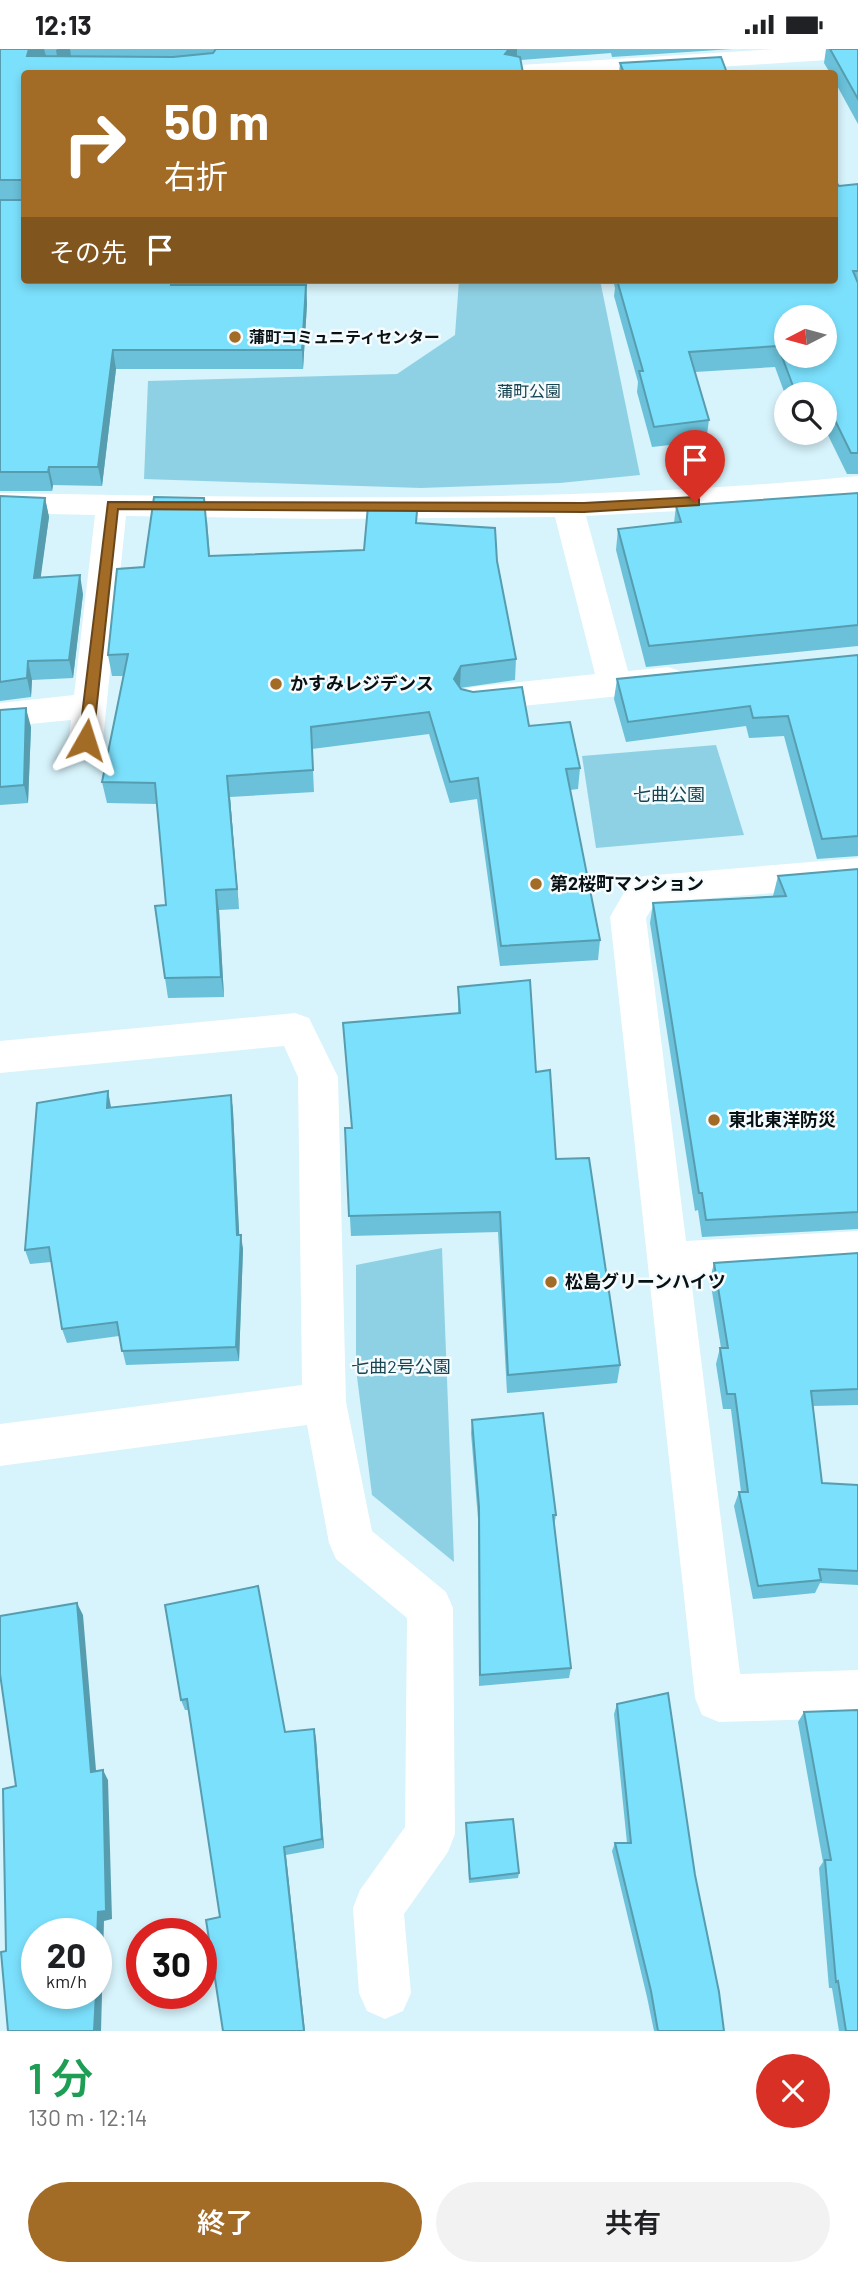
<!DOCTYPE html>
<html lang="ja">
<meta charset="utf-8">
<style>
body{margin:0;font-family:Barlow,"Noto Sans JP",sans-serif;background:#f2f2f2;color:#202124;height:100vh;display:flex;flex-direction:column;font-size:26px;white-space:nowrap}
*{box-sizing:border-box;margin:0}
p{font-size:23px;color:#757577}
.icon{flex:none;width:38px;height:38px;fill:none;stroke:currentColor;stroke-width:2;stroke-linecap:round;stroke-linejoin:round}
.map{position:relative;height:1982px;overflow:hidden}
.panel{display:flex;flex-direction:column;background:#fff;flex:1}
.panel>*{flex:none}
.guide{position:absolute;left:21px;top:21px;width:817px;height:214px;border-radius:7px;box-shadow:0 4px 10px #0003;background:#a26b26;color:#fff;overflow:hidden}
.needle{width:46px;rotate:264deg}
.buttons{position:absolute;left:774px;top:256px;display:grid;gap:14px}
.buttons a{display:grid;place-items:center;width:63px;height:63px;border-radius:50%;background:#fff;box-shadow:0 4px 10px #0003;font-size:35px}
.speed{position:absolute;left:21px;top:1869px;display:flex;gap:14px;font-size:35px;font-weight:700;text-align:center}
.speed>*{display:grid;place-content:center;width:91px;height:91px;border-radius:50%;background:#fff;box-shadow:0 4px 10px #0003;line-height:1}
.speed small{font-size:18px;font-weight:400}
.speed .limit{border:10px solid #d22;background:#fff;color:#111}
.pin{position:absolute;display:grid;place-items:center;width:60px;height:60px;color:#fff;margin:-72px -30px;border-radius:50% 50% 50% 0;rotate:-45deg;box-shadow:0 0 7px #0007}
.pin .icon{rotate:45deg}
.me{position:absolute;width:77px;margin:-38px;rotate:6deg;stroke-linejoin:round;filter:drop-shadow(0 0 5px #0008)}
.turn{display:flex;align-items:center;gap:24px;height:147px;padding:0 28px;font-size:32px}
.turn .icon{width:91px;height:91px;stroke-width:2.5}
.turn b{display:block;font-size:49px;line-height:60px}
.then{display:flex;align-items:center;height:66px;padding:0 28px;background:#0003;gap:14px;font-size:26px}
.round{display:grid;place-items:center;flex:none;width:74px;height:74px;border-radius:37px;background:#f2f2f2}
.headline{display:flex;align-items:center;justify-content:space-between;height:119px;padding:0 28px}
h1{font-size:42px;font-weight:600;line-height:52px;color:#1e9e55}
.cta{display:flex;gap:14px;margin-top:auto;padding:14px 28px}
.cta a{flex:1;height:80px;border-radius:42px;background:#a26b26;color:#fff;font-size:28px;font-weight:600;line-height:80px;text-align:center}
.cta a+a{background:#f2f2f2;color:#202124}
.status{display:flex;justify-content:space-between;align-items:center;height:49px;padding:0 35px;background:#fff;direction:ltr}
.status svg{height:19px;fill:currentColor}
.map>svg:first-child{display:block}
.green{fill:#8fd1e4}
.lines{fill:none;stroke-linecap:round;stroke-linejoin:round}
.minor{fill:#fff;fill-rule:evenodd}
.wall{fill:#6ac1d9}
.shaded-wall{fill:#569db0}
.building{fill:#7be0fc;stroke:#569db0;stroke-width:2;fill-rule:evenodd}
.route{fill:#a26b26;stroke:#694619;stroke-width:2}
.poi-dot{fill:#a26b26;stroke:#f6fbfd;stroke-width:2.5}
.labels{text-anchor:middle;stroke-width:5;stroke-linejoin:round;paint-order:stroke}
.far-poi-label{font-size:16px;font-weight:bold;fill:#081215;stroke:#f6fbfd;text-anchor:start}
.far-park-label{font-size:16px;fill:#174551;stroke:#f6fbfd}
.poi-label{font-size:18px;font-weight:bold;fill:#081215;stroke:#f6fbfd;text-anchor:start}
.park-label{font-size:18px;fill:#174551;stroke:#f6fbfd}
</style>
<div class="status"><b>12:13</b><svg viewBox="0 0 49 12"><path d="M0 12V9h3v3zM5 12V6h3v6zM10 12V3h3v9zM15 12V0h3v12zM26 1h20v11H26zM47 4h2v5h-2z"/></svg></div>
<div class="map">
<svg width="858" height="1982" viewBox="0 0 858 1982">
<rect width="100%" height="100%" fill="#d7f3fb"/>
<!-- green -->
<path class="green" d="M459,231H600L640,426L560,434L421,439L144,430L148,332L397,325L455,286Z
M716,696L744,786L596,799L582,707Z
M442,1199L454,1513L372,1446L356,1320V1216Z"/>
<g class="lines">
<!-- minor -->
<path class="minor" d="M774,0H858V9L627,24H507L511,19L520,16Z
M858,427V447L751,458L586,467L628,622L668,618L680,622L685,630L680,638L668,642L473,662L461,659L456,650L461,641L473,638L595,625L555,468L322,470L126,467L103,691L98,700L86,704L74,700L69,691L71,671L0,678V654L74,646L95,466L0,464V444C287,449 572,455 858,427Z
M858,809V837L655,854L646,869L686,1192L858,1182V1218L691,1229L740,1625L858,1621V1669L719,1673L702,1666L695,1649L610,868L631,831L644,827Z
M295,964L309,969L338,1028L346,1353L372,1482L446,1543L453,1559L455,1785L448,1803L404,1865L411,1944L403,1962L385,1970L367,1962L359,1944L353,1859L360,1841L405,1778L407,1569L336,1510L329,1494L307,1376L0,1417V1375L302,1336L298,1028L284,997L0,1024V992Z"/>
</g>
<!-- wall -->
<path class="wall" d="M0,0H732L612,8L611,4L521,11L24,24V231H175V236H306L307,255L303,320H116L102,437L53,436L52,442H0V151H22L0,150Z
M826,0H858V75L835,33V24H830L824,14Z
M620,14L727,24H619Z
M858,135V425H847L824,378V345H786V348L775,318L695,323L709,371L706,392L652,398L637,343L638,333L614,247L615,239L613,231H835L839,137Z
M858,444V597L646,618L616,501L618,480L674,474L676,457Z
M0,447L45,449L49,468L40,529L83,545L73,629L32,631L31,648L0,652Z
M417,462V474L497,512L516,610L515,631L460,639L529,677L580,719L578,740L570,741L600,891L598,911L500,917L477,750L450,754L429,685L312,700L314,743L230,748L239,860L219,861L224,948L168,949L165,929L166,856L157,755L107,754L102,733L123,627H112L108,606L144,518L207,471L210,507L364,501Z
M858,606V807L817,810L784,687L749,689L746,677L626,693L614,650L617,630Z
M0,661L31,678L28,754L0,756Z
M858,820V1180L702,1188L698,1161L695,1162L650,874L653,854L773,847L778,827Z
M458,938L536,1023L556,1110L620,1316L617,1334L507,1344L498,1183L351,1187L345,1079H351L458,964Z
M231,1046L233,1062L239,1186L243,1200L239,1312L126,1316L119,1287L67,1294L62,1280L51,1213L30,1215L25,1201L111,1059Z
M858,1204V1356L812,1357L822,1434L858,1436V1536L820,1534L815,1544L753,1550L734,1457L739,1443H741L731,1360H723L716,1315L720,1299H721L710,1230L714,1214Z
M472,1371L556,1466L554,1477L571,1619L569,1629L479,1637L478,1470L471,1384Z
M165,1556L286,1683L314,1680L316,1690L324,1799L286,1806L220,1868L189,1661H185L181,1651Z
M617,1655L695,1826L724,1982H654L647,1948L612,1802L615,1794H627L614,1665Z
M858,1661V1982H839L832,1939H829L819,1819L823,1813L798,1673L804,1663Z
M466,1774L519,1824L518,1829L469,1834Z"/>
<!-- shaded-wall -->
<path class="shaded-wall" d="M29,0H44L46,7H27Z
M58,0H70L72,13L59,19L56,1Z
M509,0H517V14L505,5Z
M306,236L307,255L303,320L302,301Z
M113,301L116,320L102,437L98,418Z
M49,418L53,436L52,442L48,423Z
M45,449L49,468L38,548L34,529Z
M80,526L83,545L73,629L69,611Z
M28,612L32,631L31,648L27,629Z
M461,617L460,638L454,651V630Z
M26,659L31,678L28,754L24,736Z
M227,727L230,748L239,860L237,840Z
M216,841L219,861L224,948L221,928Z
M108,1042L111,1058V1075L107,1059Z
M231,1046L233,1062L240,1200L237,1186Z
M241,1186L243,1200L239,1312L236,1298Z
M77,1554L83,1566L97,1733L91,1723Z
M314,1680L316,1690L324,1799L322,1790Z
M103,1721L108,1731L112,1870L104,1872L101,1982H94Z
M284,1798L286,1806L305,1982H304Z"/>
<!-- building -->
<path class="building" d="M0,0H29L27,7L173,8L213,4L216,0H509L505,5L520,8L523,24H24V231H172L171,236H306L302,301H113L98,418H49L48,423H0V151H22V131H0Z
M830,0H858V50Z
M721,8L727,24H624L620,14Z
M835,133H836L839,137L858,135V222H853L858,234V404H851L828,357L824,358V345H796L778,297L689,303L709,371L654,378L639,322H643L617,231H835ZM786,268H824V306H786Z
M858,444V576L649,597L618,480L681,473L676,457Z
M0,447L45,449L34,529L80,526L69,611L28,612L27,629L0,633Z
M154,448L204,449L209,507L364,501L368,457L417,462L416,474L495,479L497,512L516,610L461,617L454,630L461,640L473,643L522,638L529,677L570,673L580,719L566,720L600,891L501,897L478,729L450,733L429,663L311,678L313,721L227,727L237,840L216,841L221,928L165,929L155,857L166,856L155,734L102,733L128,605L108,606L117,520L144,518Z
M858,606V787L822,790L788,667L753,669L750,657L628,673L617,630Z
M26,659L24,736L0,738V661Z
M858,820V1163L706,1171L702,1144H699L653,854L786,847L778,827Z
M530,931L536,1023L550,1021L556,1110L589,1109L620,1316L508,1326L500,1163L349,1167L345,1079H352L343,974L460,964L458,938Z
M108,1042L107,1059L231,1046L237,1186H241L236,1298L122,1302L117,1273L62,1280L49,1198L25,1201L37,1054Z
M858,1204V1340L811,1342L822,1434L858,1436V1522L819,1520L821,1531L758,1537L739,1443H748L735,1345H727L720,1299H728L714,1214Z
M543,1364L556,1466H553L571,1619L480,1626L479,1458L472,1371Z
M258,1537L285,1683L314,1680L322,1790L284,1798L304,1982H223L206,1871L220,1868L187,1650L181,1651L165,1556Z
M77,1554L91,1723L103,1721L106,1862L98,1863L96,1921V1885H37V1944H96L94,1982H8L1,1903L6,1902L3,1740L16,1737L0,1625V1567Z
M668,1644L695,1826L719,1943L724,1982H658L651,1942L615,1794H631L617,1655Z
M858,1661V1982H846L838,1932L836,1933L825,1811H831L804,1663Z
M513,1770L519,1824L470,1830L466,1774Z"/>
<!-- route -->
<path class="route" d="M695,448L699,450V456L584,463L118,460L93,691L86,696L79,691L108,453L584,454Z"/>
<!-- markers -->
<g class="poi-dot">
<circle cx="235" cy="288" r="7"/>
<circle cx="276" cy="635" r="7"/>
<circle cx="536" cy="835" r="7"/>
<circle cx="714" cy="1071" r="7"/>
<circle cx="551" cy="1233" r="7"/>
</g>
<g class="labels">
<!-- far-poi labels -->
<g class="far-poi-label">
<text x="249" y="294">蒲町コミュニティセンター</text>
</g>
<!-- far-park labels -->
<g class="far-park-label">
<text x="529" y="348">蒲町公園</text>
</g>
<!-- poi labels -->
<g class="poi-label">
<text x="290" y="641">かすみレジデンス</text>
<text x="550" y="841">第2桜町マンション</text>
<text x="728" y="1077">東北東洋防災</text>
<text x="565" y="1239">松島グリーンハイツ</text>
</g>
<!-- park labels -->
<g class="park-label">
<text x="669" y="752">七曲公園</text>
<text x="401" y="1324">七曲2号公園</text>
</g>
</g>
</svg>
<div class="buttons">
<a><svg class="needle" viewBox="-14 -14 28 28"><path d="M0-13l5 13h-10z" fill="#e53935"/><path d="M0 13l5-13h-10z" fill="#757577"/></svg></a>
<a><svg class="icon" aria-label="search" viewBox="0 0 24 24"><circle cx="10" cy="10" r="6"/><path d="M15 15l6 6"/></svg></a>
</div>
<div class="speed"><div>20<small>km/h</small></div><div class="limit">30</div></div>
<div class="pin" style="left:695px;top:453px;background:#d93025"><svg class="icon" aria-label="arrive" viewBox="0 0 24 24"><path d="M6 21V4h12l-3 4 3 4H6"/></svg></div>
<svg class="me" style="left:86px;top:691px" viewBox="-20 -20 40 40"><path d="M0-17L14 15 0 8-14 15z" fill="#a26b26" stroke="#fff" stroke-width="4"/></svg>
<div class="guide">
<div class="turn"><svg class="icon" aria-label="right" viewBox="0 0 24 24"><path d="M7 20v-9h11M14 6l5 5-5 5"/></svg><div><b>50 m</b>右折</div></div>
<div class="then">その先<svg class="icon" aria-label="arrive" viewBox="0 0 24 24"><path d="M6 21V4h12l-3 4 3 4H6"/></svg></div>
</div>
</div>
<section class="panel">
<div class="headline"><div><h1>1 分</h1><p>130 m · 12:14</p></div><a class="round" style="background:#d93025;color:#fff"><svg class="icon" aria-label="close" viewBox="0 0 24 24"><path d="M6 6l12 12M18 6L6 18"/></svg></a></div>
<div class="cta"><a>終了</a><a>共有</a></div>
</section>
